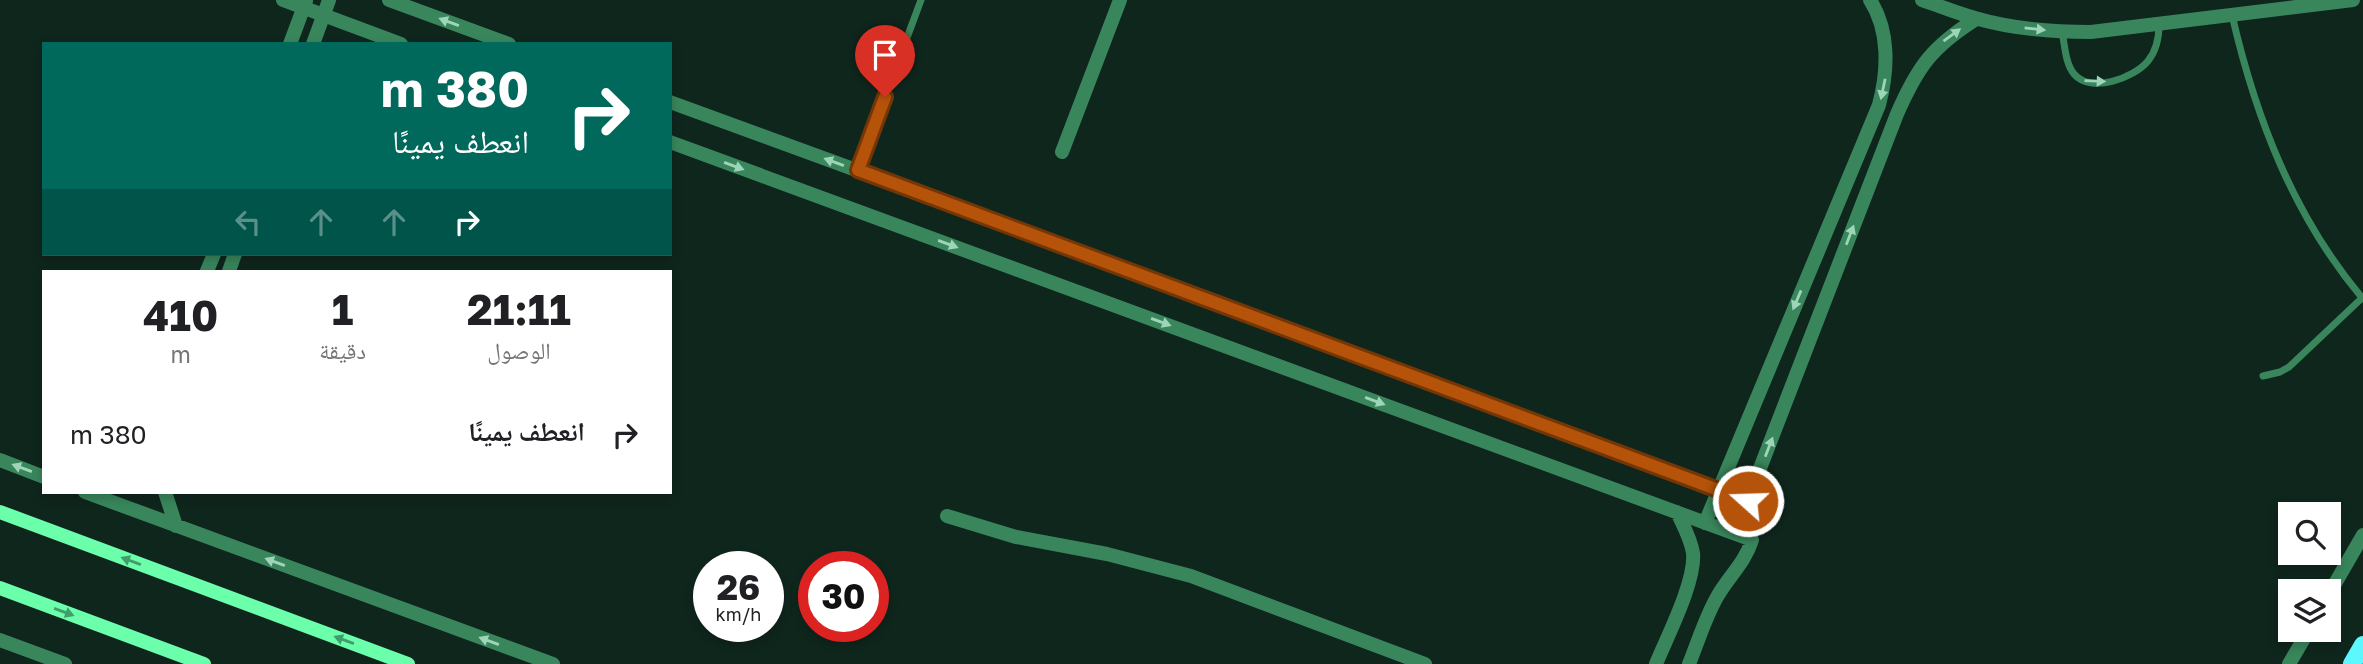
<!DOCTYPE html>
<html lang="ar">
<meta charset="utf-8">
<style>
body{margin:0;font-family:"Golos Text","Noto Naskh Arabic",sans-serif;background:#f6f6f6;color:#202124;direction:rtl;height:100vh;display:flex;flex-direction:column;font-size:26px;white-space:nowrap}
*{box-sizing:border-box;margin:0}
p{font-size:23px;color:#757577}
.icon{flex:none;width:38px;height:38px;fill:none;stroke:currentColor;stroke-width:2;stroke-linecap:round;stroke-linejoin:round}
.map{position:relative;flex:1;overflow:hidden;direction:ltr}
.sheet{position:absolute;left:42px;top:270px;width:630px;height:224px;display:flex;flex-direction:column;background:#fff;border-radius:0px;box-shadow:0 4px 10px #0003;direction:rtl}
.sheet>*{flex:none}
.guide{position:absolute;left:42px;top:42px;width:630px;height:214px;border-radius:0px;box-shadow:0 4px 10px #0003;direction:rtl;background:#00695c;color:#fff;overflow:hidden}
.controls{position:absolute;left:2278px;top:502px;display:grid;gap:14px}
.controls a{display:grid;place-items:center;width:63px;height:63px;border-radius:0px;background:#fff;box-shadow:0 4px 10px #0003;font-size:35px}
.speed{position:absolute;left:693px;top:551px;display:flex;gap:14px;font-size:35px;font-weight:700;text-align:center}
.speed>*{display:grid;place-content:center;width:91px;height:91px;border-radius:50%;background:#fff;box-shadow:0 4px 10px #0003;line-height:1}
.speed small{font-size:18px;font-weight:400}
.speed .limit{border:10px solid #d22;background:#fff;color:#111}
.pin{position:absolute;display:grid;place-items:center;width:60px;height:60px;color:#fff;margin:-72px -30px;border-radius:50% 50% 50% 0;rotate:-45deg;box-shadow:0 0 7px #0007}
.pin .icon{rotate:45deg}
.me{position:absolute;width:77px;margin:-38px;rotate:290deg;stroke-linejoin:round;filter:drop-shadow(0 0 5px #0008)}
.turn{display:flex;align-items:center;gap:24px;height:147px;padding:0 28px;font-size:32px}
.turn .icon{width:91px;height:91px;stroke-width:2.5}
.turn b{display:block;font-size:49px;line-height:60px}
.lanes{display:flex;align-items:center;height:66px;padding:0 28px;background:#0003;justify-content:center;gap:35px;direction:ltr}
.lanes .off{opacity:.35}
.eta{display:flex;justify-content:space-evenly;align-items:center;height:119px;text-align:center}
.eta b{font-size:42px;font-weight:700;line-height:49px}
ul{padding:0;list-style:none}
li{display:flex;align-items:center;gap:21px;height:91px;padding:0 28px}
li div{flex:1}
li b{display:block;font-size:26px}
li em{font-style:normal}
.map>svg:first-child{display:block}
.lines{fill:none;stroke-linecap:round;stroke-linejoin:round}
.lane{stroke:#39865c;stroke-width:7}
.street{stroke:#39865c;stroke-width:14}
.secondary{stroke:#6bffac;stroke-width:14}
.primary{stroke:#5bf9ff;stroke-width:18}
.oneway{fill:#9ed5b9}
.oneway2{fill:#429d6c}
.route-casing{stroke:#753606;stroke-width:18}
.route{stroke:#b45309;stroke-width:12}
</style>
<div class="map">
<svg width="2363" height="664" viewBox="0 0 2363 664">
<rect width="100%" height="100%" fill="#0f261d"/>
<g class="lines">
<!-- lane -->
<path class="lane" d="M2232,15C2256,119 2294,217 2363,299
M2062,32C2065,45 2065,63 2074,74C2091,94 2134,78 2148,61C2157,50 2159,37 2159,24
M858,170L921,0
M2263,376L2280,372L2289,367L2362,298"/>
<!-- street -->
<path class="street" d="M283,0L401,44
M389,0L509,44
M1922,0C1940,6 1957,13 1975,18C2012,29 2052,32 2091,32L2353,0
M290,44L306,1
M313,44L329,0
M670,102L1031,234L1748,501
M670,142L1752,540C1745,563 1728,577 1717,597C1705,618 1698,642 1689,664
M1062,152L1120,0
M207,271L214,254
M229,271L235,254
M0,460L44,477
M85,492L553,664
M165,492L176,526
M947,516L1016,537L1107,554L1191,576L1425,664
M1705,523L1879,105C1888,71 1890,31 1870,0
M1735,533L1897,114C1918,66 1932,47 1976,19
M2329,594L2363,535
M0,640L65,664
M1656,664C1667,637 1696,581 1693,553C1691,539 1683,525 1677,512
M2289,664L2309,630"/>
<!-- secondary -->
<path class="secondary" d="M0,512L408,664
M0,588L204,664"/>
<!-- primary -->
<path class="primary" d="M2352,664L2363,645"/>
</g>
<!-- one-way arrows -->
<defs><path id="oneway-solid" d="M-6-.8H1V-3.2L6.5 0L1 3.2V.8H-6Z" transform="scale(1.75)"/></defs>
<g class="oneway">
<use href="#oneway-solid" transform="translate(449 22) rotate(-160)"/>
<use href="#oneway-solid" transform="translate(2035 29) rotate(6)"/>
<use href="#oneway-solid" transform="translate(1952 35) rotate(-36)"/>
<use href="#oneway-solid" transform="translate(2095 81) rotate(2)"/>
<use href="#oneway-solid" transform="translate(1883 89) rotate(102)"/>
<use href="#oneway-solid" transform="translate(834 162) rotate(-160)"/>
<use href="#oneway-solid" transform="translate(734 166) rotate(20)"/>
<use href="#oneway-solid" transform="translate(1850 235) rotate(-69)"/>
<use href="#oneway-solid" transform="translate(948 244) rotate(20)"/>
<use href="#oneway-solid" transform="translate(1797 300) rotate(113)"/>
<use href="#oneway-solid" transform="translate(1161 322) rotate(20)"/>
<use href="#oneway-solid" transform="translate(1375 401) rotate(20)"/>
<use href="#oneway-solid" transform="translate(1769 447) rotate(-69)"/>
<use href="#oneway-solid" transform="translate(22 468) rotate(-160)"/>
<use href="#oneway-solid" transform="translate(275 562) rotate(-160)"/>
<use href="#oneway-solid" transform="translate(489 641) rotate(-160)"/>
</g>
<g class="oneway2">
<use href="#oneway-solid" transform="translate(131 561) rotate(-160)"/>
<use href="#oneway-solid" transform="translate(64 612) rotate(20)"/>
<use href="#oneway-solid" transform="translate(344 640) rotate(-160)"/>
</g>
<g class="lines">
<defs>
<path id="route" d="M885,97L858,170L1748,501"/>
</defs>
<!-- route casing -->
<use href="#route" class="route-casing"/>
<!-- route -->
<use href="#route" class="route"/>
</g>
</svg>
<div class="controls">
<a><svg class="icon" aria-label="search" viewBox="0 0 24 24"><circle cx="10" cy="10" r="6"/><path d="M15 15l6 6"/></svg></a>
<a><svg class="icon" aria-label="layers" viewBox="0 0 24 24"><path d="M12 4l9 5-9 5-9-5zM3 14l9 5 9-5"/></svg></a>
</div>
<div class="speed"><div>26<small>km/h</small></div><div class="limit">30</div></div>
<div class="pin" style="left:885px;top:97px;background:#d93025"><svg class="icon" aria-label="arrive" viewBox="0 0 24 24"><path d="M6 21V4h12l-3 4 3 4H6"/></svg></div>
<svg class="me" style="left:1748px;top:501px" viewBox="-20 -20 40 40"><circle r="17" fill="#b45309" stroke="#fff" stroke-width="3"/><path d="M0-11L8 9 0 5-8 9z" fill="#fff"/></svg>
<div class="guide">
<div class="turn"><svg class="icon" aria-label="right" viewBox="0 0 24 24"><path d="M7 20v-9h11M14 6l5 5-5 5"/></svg><div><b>380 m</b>انعطف يمينًا</div></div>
<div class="lanes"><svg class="icon off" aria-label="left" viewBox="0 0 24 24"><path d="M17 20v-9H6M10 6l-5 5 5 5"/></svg><svg class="icon off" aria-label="ahead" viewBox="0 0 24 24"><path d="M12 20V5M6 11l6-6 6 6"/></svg><svg class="icon off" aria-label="ahead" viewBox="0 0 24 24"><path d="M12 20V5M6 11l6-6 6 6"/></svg><svg class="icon" aria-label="right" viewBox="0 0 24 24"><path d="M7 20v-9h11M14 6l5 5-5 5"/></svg></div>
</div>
<section class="sheet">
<div class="eta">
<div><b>21:11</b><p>الوصول</p></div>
<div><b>1</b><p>دقيقة</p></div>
<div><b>410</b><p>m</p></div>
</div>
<ul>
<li><svg class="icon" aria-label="right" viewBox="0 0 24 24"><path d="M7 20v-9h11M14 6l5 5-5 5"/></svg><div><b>انعطف يمينًا</b></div><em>380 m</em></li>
</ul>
</section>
</div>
